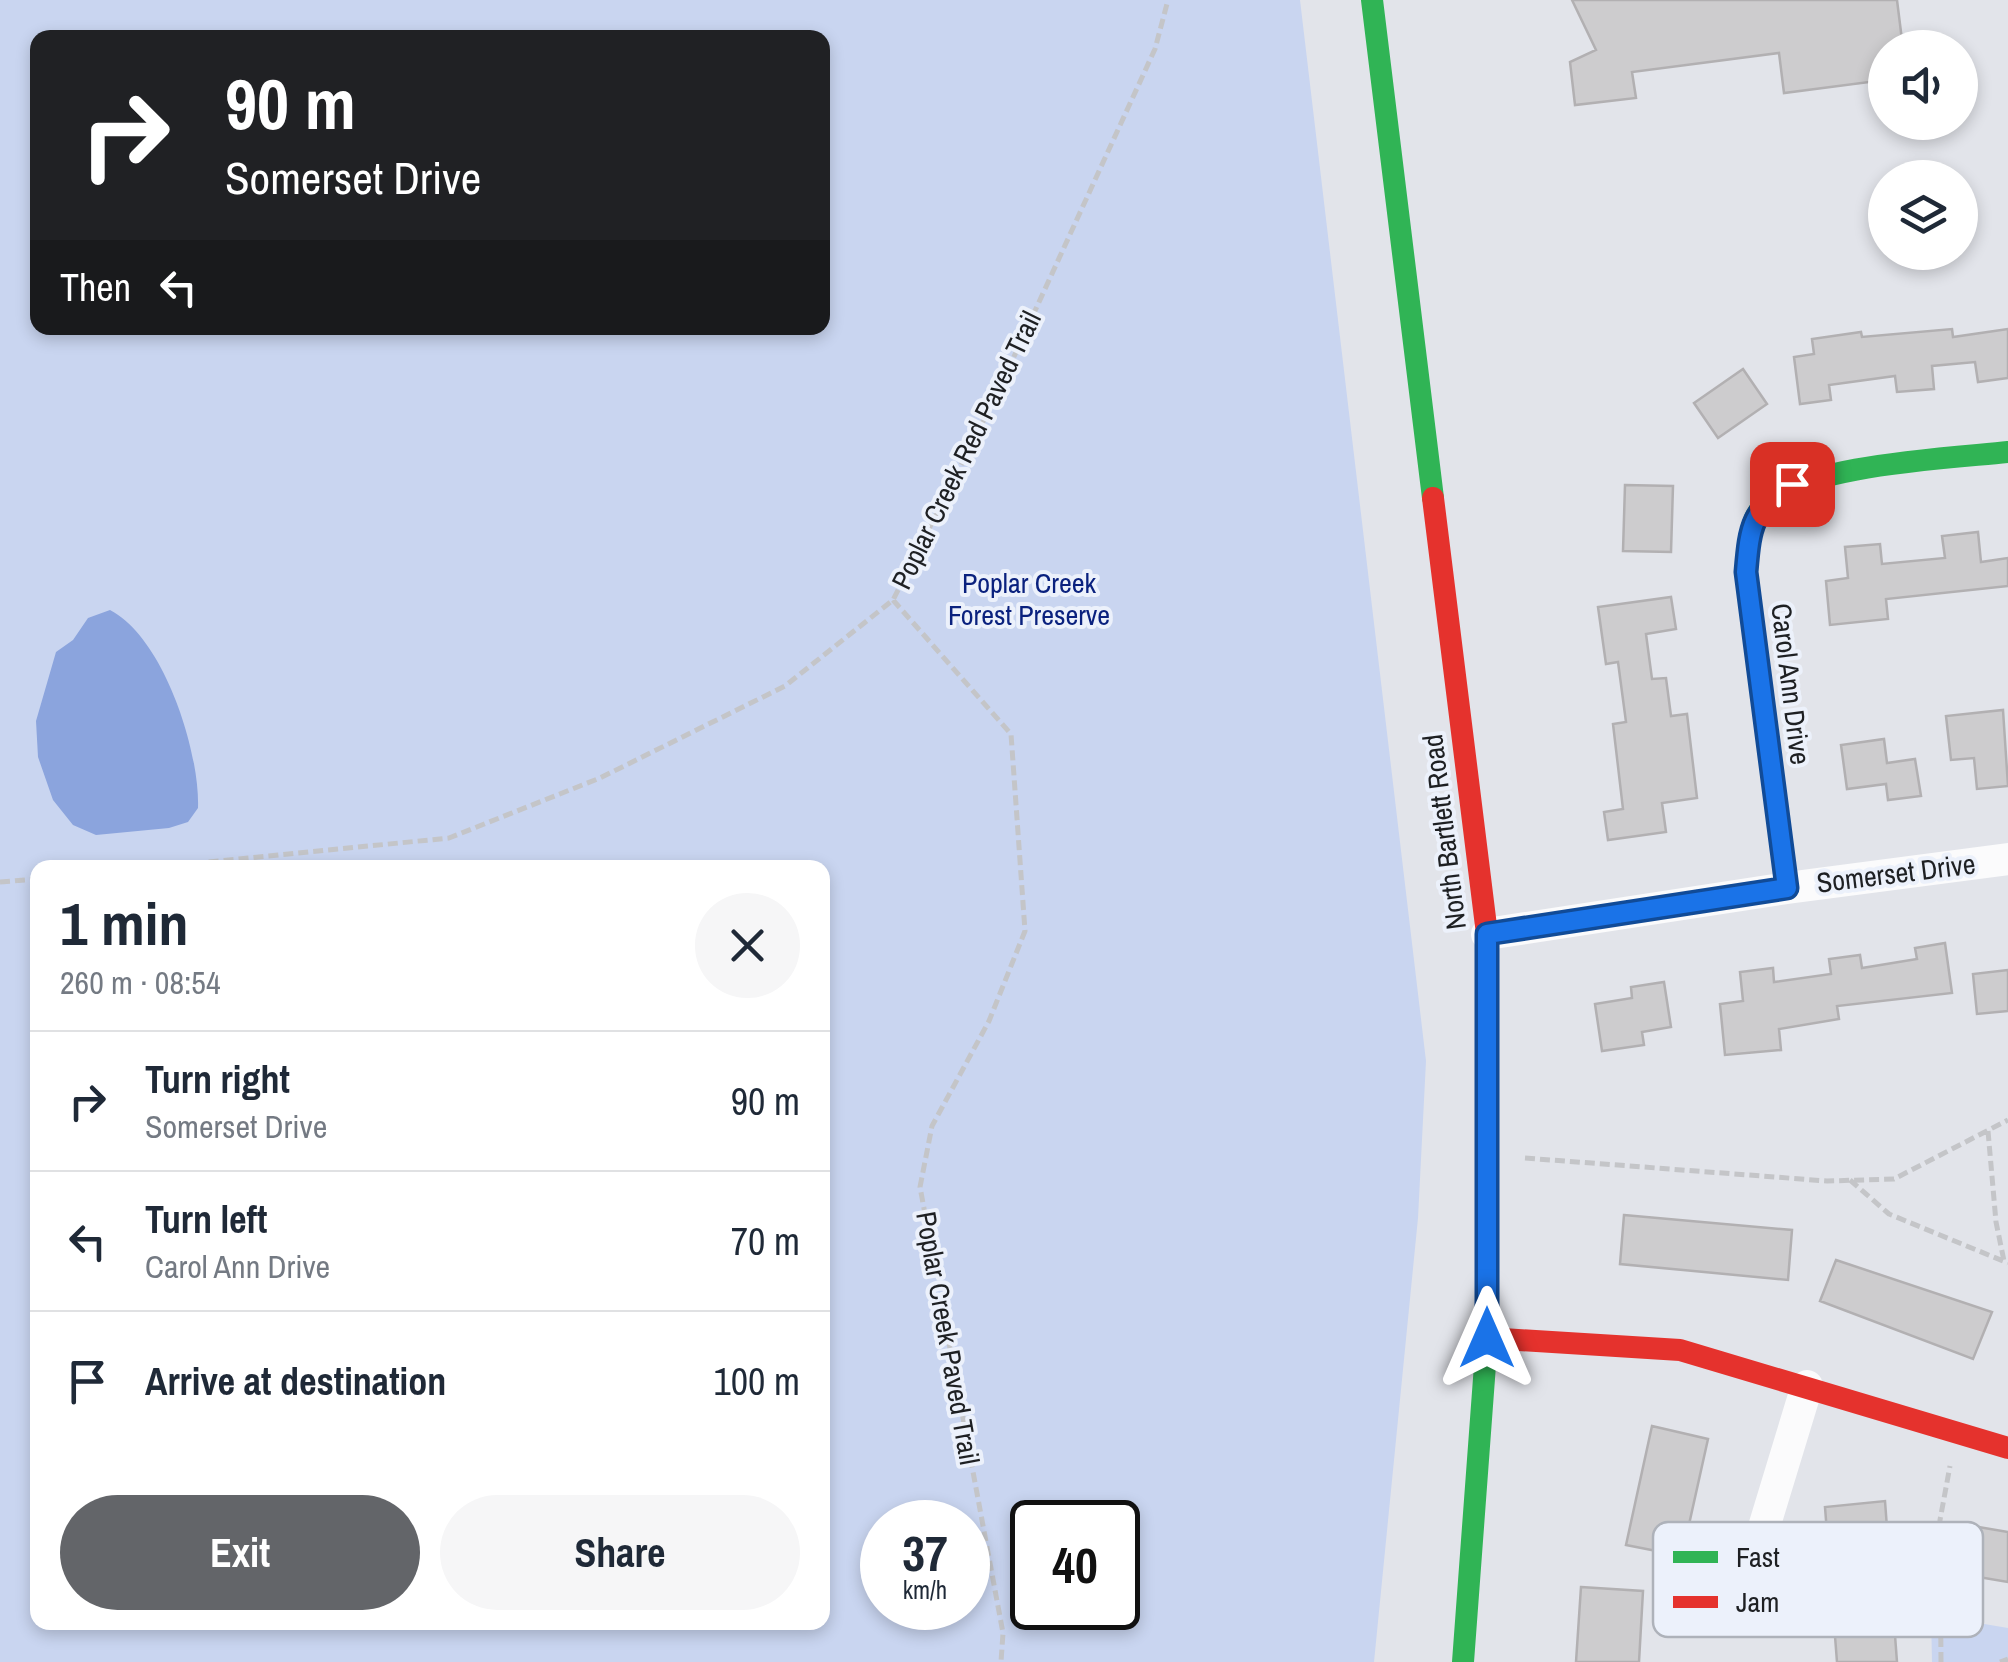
<!DOCTYPE html>
<meta charset="utf-8">
<style>
body{margin:0;font-family:"Archivo Narrow",sans-serif;background:#f6f6f7;color:#1f2937;height:100vh;display:flex;flex-direction:column;font-size:38px;white-space:nowrap}
*{box-sizing:border-box;margin:0}
p{font-size:32px;color:#747a83}
.icon{flex:none;width:55px;height:55px;fill:none;stroke:currentColor;stroke-width:2;stroke-linecap:round;stroke-linejoin:round}
.map{position:relative;flex:1;overflow:hidden}
.drawer{position:absolute;left:30px;top:860px;width:800px;height:770px;display:flex;flex-direction:column;background:#fff;border-radius:20px;box-shadow:0 5px 15px #0003}
.drawer>*{flex:none}
.banner{position:absolute;left:30px;top:30px;width:800px;height:305px;border-radius:20px;box-shadow:0 5px 15px #0003;background:#202124;color:#fff;overflow:hidden}
.fabs{position:absolute;left:1868px;top:30px;display:grid;gap:20px}
.fabs a{display:grid;place-items:center;width:110px;height:110px;border-radius:50%;background:#fff;box-shadow:0 5px 15px #0003;font-size:50px}
.speed{position:absolute;left:860px;top:1500px;display:flex;gap:20px;font-size:50px;font-weight:700;text-align:center}
.speed>*{display:grid;place-content:center;width:130px;height:130px;border-radius:50%;background:#fff;box-shadow:0 5px 15px #0003;line-height:1}
.speed small{font-size:25px;font-weight:400}
.speed .limit{border:5px solid #111;border-radius:15px;background:#fff;color:#111}
.pin{position:absolute;display:grid;place-items:center;width:85px;height:85px;color:#fff;margin:-42px;border-radius:20px;box-shadow:0 5px 15px #0006}
.me{position:absolute;width:110px;margin:-55px;rotate:0deg;stroke-linejoin:round;filter:drop-shadow(0 0 8px #0008)}
.turn{display:flex;align-items:center;gap:35px;height:210px;padding:0 30px;font-size:45px}
.turn .icon{width:130px;height:130px;stroke-width:2.5}
.turn b{display:block;font-size:70px;line-height:85px}
.then{display:flex;align-items:center;height:95px;padding:0 30px;background:#0003;gap:20px;font-size:38px}
.round{display:grid;place-items:center;flex:none;width:105px;height:105px;border-radius:52px;background:#f6f6f7}
.head{display:flex;align-items:center;justify-content:space-between;height:170px;padding:0 30px}
h1{font-size:60px;font-weight:800;line-height:75px}
.action{display:flex;gap:20px;margin-top:auto;padding:20px 30px}
.action a{flex:1;height:115px;border-radius:60px;background:#636569;color:#fff;font-size:40px;font-weight:800;line-height:115px;text-align:center}
.action a+a{background:#f6f6f7;color:#1f2937}
ul{padding:0;list-style:none}
li{display:flex;align-items:center;gap:30px;height:140px;padding:0 30px;border-top:2px solid #e0e1e3}
li div{flex:1}
li b{display:block;font-size:38px}
li em{font-style:normal}
.map>svg:first-child{display:block}
.green{fill:#c9d5f0;fill-rule:evenodd}
.water{fill:#8ba4dd}
.building{fill:#cdccce;stroke:#b2b0b2;stroke-width:2.5}
.lines{fill:none;stroke-linecap:round;stroke-linejoin:round}
.path{stroke:#c4c5c8;stroke-width:5;stroke-dasharray:10 5;stroke-linecap:butt}
.street{stroke:#fbfbfc;stroke-width:32}
.fast{stroke:#30b455;stroke-width:22}
.jam{stroke:#e5322d;stroke-width:22}
.route-casing{stroke:#114b97;stroke-width:25}
.route{stroke:#1a73e8;stroke-width:18}
.labels{text-anchor:middle;stroke-width:8;stroke-linejoin:round;paint-order:stroke}
.street-label{font-size:28px;fill:#1e2023;stroke:#ecf1fb}
.park-label{font-size:28px;fill:#0a217e;stroke:#ecf1fb}
.key{fill:#ecf1fb;stroke:#aeb2ba;stroke-width:2.5}
.key-label{font-size:28px;fill:#1e2023}
</style>
<div class="map">
<svg width="2008" height="1662" viewBox="0 0 2008 1662">
<rect width="100%" height="100%" fill="#e2e4ea"/>
<!-- green -->
<path class="green" d="M0,0H1300L1426,1061L1418,1218L1374,1662H0ZM38,38H822V328H38ZM38,868H822V1622H38ZM882,1522H968V1608H882ZM1032,1522H1118V1608H1032Z
M1931,1615L2008,1628V1662H1932Z"/>
<!-- water -->
<path class="water" d="M110,610C164,638 200,751 198,808L188,822L169,828L96,835L73,825L53,800L38,757L36,721L56,652L73,640L88,618Z"/>
<!-- building -->
<path class="building" d="M1572,0H1897L1903,48H1885V80L1784,93L1779,53L1632,72L1636,98L1575,105L1570,62L1596,50Z
M1952,329L1953,337L2008,329V378L1978,382L1975,362L1932,366L1934,389L1897,392L1895,376L1829,385L1831,400L1800,404L1794,357L1814,354L1812,339L1861,332L1862,337Z
M1743,369L1767,404L1718,438L1694,403Z
M1625,485L1673,486L1671,552L1623,551Z
M1978,532L1981,562L2008,558V586L1886,599L1888,619L1830,625L1826,581L1848,578L1845,547L1880,544L1882,564L1945,558L1942,536Z
M1671,597L1676,629L1646,634L1652,679L1666,678L1671,716L1687,714L1697,798L1662,803L1666,832L1608,840L1604,812L1623,809L1613,724L1626,722L1618,662L1606,664L1598,607Z
M2003,710L2008,786L1977,789L1974,758L1951,760L1946,716Z
M1884,739L1887,763L1915,759L1921,796L1888,800L1886,784L1847,789L1841,745Z
M1945,943L1952,993L1837,1006L1839,1019L1779,1029L1781,1050L1725,1055L1720,1004L1743,1001L1740,972L1773,968L1774,982L1831,974L1829,959L1860,955L1862,968L1917,959L1915,948Z
M2008,970V1011L1977,1014L1973,974Z
M1664,982L1671,1027L1642,1032L1644,1045L1602,1051L1595,1004L1632,998L1631,987Z
M1624,1215L1792,1230L1788,1280L1620,1264Z
M1836,1260L1992,1312L1973,1359L1820,1301Z
M1652,1426L1708,1439L1682,1556L1626,1545Z
M1885,1501L1897,1662H1837L1825,1507Z
M1961,1524L2008,1532V1582L1949,1572Z
M1581,1587L1643,1591L1639,1662H1576Z"/>
<g class="lines">
<!-- path -->
<path class="path" d="M893,600L1011,734L1025,931L989,1021L932,1126L920,1187L1003,1633L1001,1662
M149,868L449,838L600,778L785,686L893,600L995,398L1155,49L1168,0
M0,882L38,879
M1988,1131L1996,1222L2004,1261
M1525,1158L1827,1181L1894,1179L2008,1120
M1850,1180L1889,1214L2008,1263
M1941,1662L1940,1520L1950,1466
M2000,1662L2008,1659"/>
<!-- street -->
<path class="street" d="M1487,934L1787,888L2008,859
M1737,1616L1807,1386"/>
<!-- fast -->
<path class="fast" d="M1372,0L1433,498
M1787,888L1746,572C1748,551 1748,522 1763,506C1798,465 1953,458 2008,452
M1463,1662L1487,1338V1067"/>
<!-- jam -->
<path class="jam" d="M1433,498L1487,934V1067
M1487,1338L1680,1350L2008,1448"/>
</g>
<g class="lines">
<defs>
<path id="route" d="M1487,1338V934L1787,888L1746,572C1750,524 1752,511 1792,484"/>
</defs>
<!-- route casing -->
<use href="#route" class="route-casing"/>
<!-- route -->
<use href="#route" class="route"/>
</g>
<g class="labels">
<!-- street labels -->
<g class="street-label">
<text transform="translate(966 450) rotate(-64)" y="10">Poplar Creek Red Paved Trail</text>
<text transform="translate(1791 684) rotate(83)" y="10">Carol Ann Drive</text>
<text transform="translate(1444 832) rotate(-97)" y="10">North Bartlett Road</text>
<text transform="translate(1896 873) rotate(-7)" y="10">Somerset Drive</text>
<text transform="translate(948 1338) rotate(80)" y="10">Poplar Creek Paved Trail</text>
</g>
<!-- park labels -->
<g class="park-label">
<text x="1029" y="593">Poplar Creek<tspan x="1029" dy="32">Forest Preserve</tspan></text>
</g>
</g>
<!-- legend -->
<rect x="1653" y="1522" width="330" height="115" rx="15" class="key"/>
<rect x="1673" y="1551" width="45" height="12" fill="#30b455"/>
<rect x="1673" y="1596" width="45" height="12" fill="#e5322d"/>
<g class="key-label">
<text x="1736" y="1567">Fast</text>
<text x="1736" y="1612">Jam</text>
</g>
</svg>
<div class="fabs">
<a><svg class="icon" aria-label="sound" viewBox="0 0 24 24"><path d="M4 9h4l5-4v14l-5-4H4zM17 9q2 3 0 6"/></svg></a>
<a><svg class="icon" aria-label="layers" viewBox="0 0 24 24"><path d="M12 4l9 5-9 5-9-5zM3 14l9 5 9-5"/></svg></a>
</div>
<div class="speed"><div>37<small>km/h</small></div><div class="limit">40</div></div>
<div class="pin" style="left:1792px;top:484px;background:#d93025"><svg class="icon" aria-label="arrive" viewBox="0 0 24 24"><path d="M6 21V4h12l-3 4 3 4H6"/></svg></div>
<svg class="me" style="left:1487px;top:1338px" viewBox="-20 -20 40 40"><path d="M0-17L14 15 0 8-14 15z" fill="#1a73e8" stroke="#fff" stroke-width="4"/></svg>
<div class="banner">
<div class="turn"><svg class="icon" aria-label="right" viewBox="0 0 24 24"><path d="M7 20v-9h11M14 6l5 5-5 5"/></svg><div><b>90 m</b>Somerset Drive</div></div>
<div class="then">Then<svg class="icon" aria-label="left" viewBox="0 0 24 24"><path d="M17 20v-9H6M10 6l-5 5 5 5"/></svg></div>
</div>
<section class="drawer">
<div class="head"><div><h1>1 min</h1><p>260 m · 08:54</p></div><a class="round"><svg class="icon" aria-label="close" viewBox="0 0 24 24"><path d="M6 6l12 12M18 6L6 18"/></svg></a></div>
<ul>
<li><svg class="icon" aria-label="right" viewBox="0 0 24 24"><path d="M7 20v-9h11M14 6l5 5-5 5"/></svg><div><b>Turn right</b><p>Somerset Drive</p></div><em>90 m</em></li>
<li><svg class="icon" aria-label="left" viewBox="0 0 24 24"><path d="M17 20v-9H6M10 6l-5 5 5 5"/></svg><div><b>Turn left</b><p>Carol Ann Drive</p></div><em>70 m</em></li>
<li><svg class="icon" aria-label="arrive" viewBox="0 0 24 24"><path d="M6 21V4h12l-3 4 3 4H6"/></svg><div><b>Arrive at destination</b></div><em>100 m</em></li>
</ul>
<div class="action"><a>Exit</a><a>Share</a></div>
</section>
</div>
